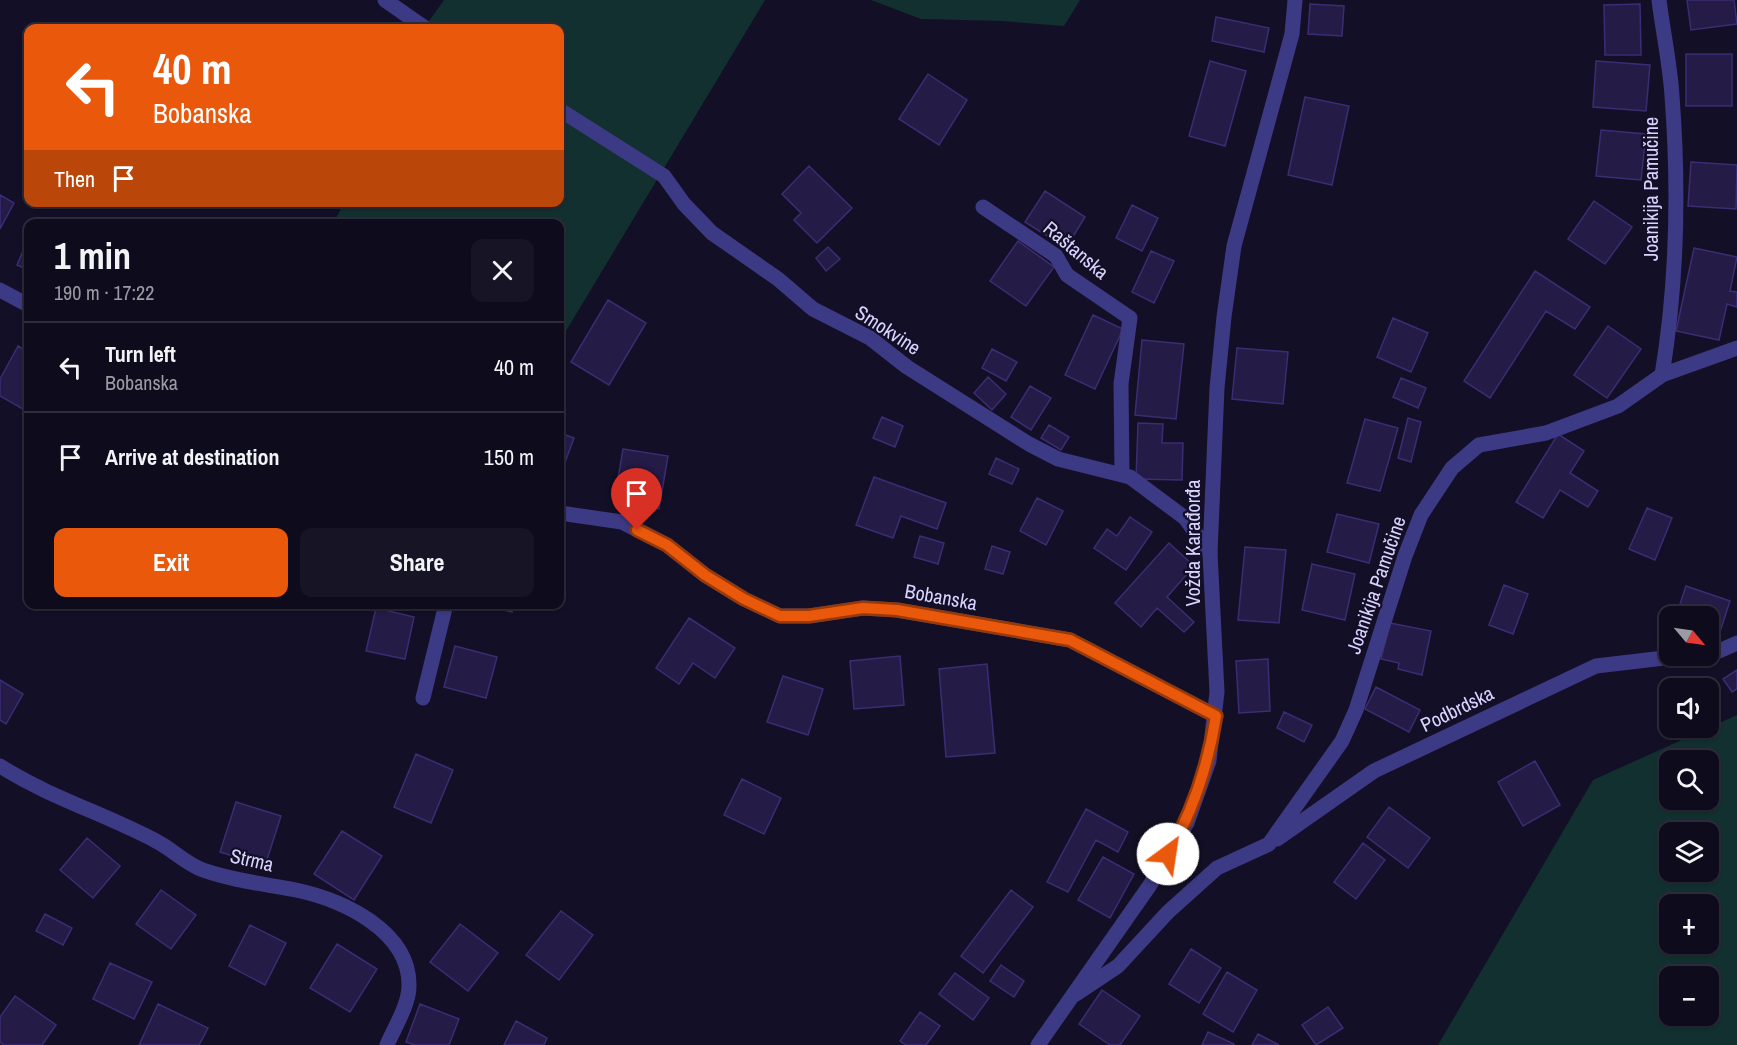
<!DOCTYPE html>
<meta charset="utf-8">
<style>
body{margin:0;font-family:"Archivo Narrow",sans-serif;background:#171425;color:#f1f3f6;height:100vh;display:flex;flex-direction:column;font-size:22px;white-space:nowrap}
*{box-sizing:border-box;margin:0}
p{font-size:20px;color:#9b9ba3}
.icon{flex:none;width:33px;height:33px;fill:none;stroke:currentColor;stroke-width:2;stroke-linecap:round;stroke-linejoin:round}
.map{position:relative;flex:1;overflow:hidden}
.panel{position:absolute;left:24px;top:219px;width:540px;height:390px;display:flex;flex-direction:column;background:#0e0b1c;border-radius:12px;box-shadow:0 2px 4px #0004,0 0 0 2px #2e2b3b}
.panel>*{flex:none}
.top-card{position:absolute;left:24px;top:24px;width:540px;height:183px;border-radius:12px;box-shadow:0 2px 4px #0004,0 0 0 2px #2e2b3b;background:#ea580c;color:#fff;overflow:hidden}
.needle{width:39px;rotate:119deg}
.tools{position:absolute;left:1659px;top:606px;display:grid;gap:12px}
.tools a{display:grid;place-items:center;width:60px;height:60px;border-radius:12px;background:#0e0b1c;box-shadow:0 2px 4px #0004,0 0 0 2px #2e2b3b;font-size:30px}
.pin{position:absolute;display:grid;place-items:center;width:51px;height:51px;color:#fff;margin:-62px -26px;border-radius:50% 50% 50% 0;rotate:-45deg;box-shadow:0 0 6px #0007}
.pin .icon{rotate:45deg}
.me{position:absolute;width:66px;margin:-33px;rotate:31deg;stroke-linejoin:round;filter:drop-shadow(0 0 4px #0008)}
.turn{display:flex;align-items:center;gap:21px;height:126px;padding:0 30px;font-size:27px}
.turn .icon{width:78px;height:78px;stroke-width:2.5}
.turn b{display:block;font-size:42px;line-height:51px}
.then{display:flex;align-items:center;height:57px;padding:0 30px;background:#0003;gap:12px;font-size:22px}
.round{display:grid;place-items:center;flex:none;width:63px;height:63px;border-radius:12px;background:#171425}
.overview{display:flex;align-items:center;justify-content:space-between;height:102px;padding:0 30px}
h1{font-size:36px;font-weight:700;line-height:45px}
.button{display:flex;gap:12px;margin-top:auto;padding:12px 30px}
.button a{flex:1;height:69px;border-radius:12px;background:#ea580c;color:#fff;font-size:24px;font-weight:700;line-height:69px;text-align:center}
.button a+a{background:#171425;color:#f1f3f6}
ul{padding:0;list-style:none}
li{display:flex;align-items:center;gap:18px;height:90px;padding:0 30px;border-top:2px solid #2e2b3b}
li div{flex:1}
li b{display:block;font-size:22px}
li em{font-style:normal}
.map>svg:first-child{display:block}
.green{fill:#12302f;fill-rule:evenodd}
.building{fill:#241b47;stroke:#3b2d73;stroke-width:1.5}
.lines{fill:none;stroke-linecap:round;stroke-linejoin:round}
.minor{stroke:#3d3a85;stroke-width:15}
.tertiary{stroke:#3d3a85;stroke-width:15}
.route-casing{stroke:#983908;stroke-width:15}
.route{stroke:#ea580c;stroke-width:10}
.labels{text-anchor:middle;stroke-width:4.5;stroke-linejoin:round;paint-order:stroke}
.street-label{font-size:20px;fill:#d9d4ff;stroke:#130f26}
</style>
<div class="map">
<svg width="1737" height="1045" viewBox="0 0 1737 1045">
<rect width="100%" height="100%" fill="#130f26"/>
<!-- green -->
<path class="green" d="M444,0H765L560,341V224H333L344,203L560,202V28H424Z
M871,0H1080L1064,26L1002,21L921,19Z
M1737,715V1045H1438L1593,780ZM1708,760V800H1670V760ZM1708,832V872H1670V832ZM1670,904H1708V944H1670ZM1670,976H1708V1016H1670Z"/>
<!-- building -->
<path class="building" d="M1687,0H1734L1737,24L1691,30Z
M1310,4L1344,6L1342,36L1308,34Z
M1640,4L1641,55H1605L1604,5Z
M1216,17L1269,28L1264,52L1212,41Z
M1686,54H1732V106H1686Z
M1210,61L1246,71L1225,146L1189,136Z
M1596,61L1650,65L1646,111L1593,107Z
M928,74L967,100L939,145L899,119Z
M1305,97L1349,106L1332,185L1288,175Z
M1601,130L1646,134L1641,180L1596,176Z
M1691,162L1737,165L1736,209L1688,206Z
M809,166L852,208L817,243L794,220L801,213L782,194Z
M1045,191L1085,217L1066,248L1025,222Z
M0,195L14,203L0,229Z
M1594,201L1632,227L1605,264L1568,239Z
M1132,205L1158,218L1142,251L1116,238Z
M28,239V270L17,265Z
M1018,241L1054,267L1026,306L990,281Z
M828,247L840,259L826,271L816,258Z
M1694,248L1737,257L1730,291L1737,292V307L1727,304L1719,340L1676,331Z
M1151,251L1174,261L1154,303L1132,292Z
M1535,271L1590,307L1575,329L1546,311L1490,398L1464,381Z
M608,300L646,323L609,385L571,362Z
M1093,315L1123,329L1095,389L1065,375Z
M1393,318L1428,333L1411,372L1377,357Z
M1608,326L1641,349L1607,398L1574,375Z
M1142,340L1184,344L1176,419L1135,415Z
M18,346L28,352V412L0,396V379Z
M1237,348L1288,352L1283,404L1232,399Z
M992,349L1017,362L1006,381L982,368Z
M988,377L1006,394L992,410L974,393Z
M1401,378L1426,388L1418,408L1393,397Z
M1030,386L1051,398L1031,430L1011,417Z
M882,417L903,426L895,447L873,438Z
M1408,418L1421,422L1411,462L1398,458Z
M1365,419L1398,428L1380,491L1347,483Z
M1138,423L1163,424L1162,443H1183L1182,480L1136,479Z
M1049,425L1069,437L1061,450L1041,438Z
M560,433L574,438L560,476Z
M1558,434L1584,451L1570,473L1598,491L1588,507L1560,490L1543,518L1516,502Z
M623,449L668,456L659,509L614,502Z
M996,458L1019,469L1012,484L989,474Z
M874,477L946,503L937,529L901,516L893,538L856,525Z
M1037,498L1063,511L1046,545L1020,531Z
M1647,508L1672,518L1655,560L1629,549Z
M1337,514L1379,524L1369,563L1327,552Z
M1130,517L1152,532L1126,570L1094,548L1107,529L1117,536Z
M920,536L944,543L938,564L914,557Z
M1169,543L1194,566L1167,597L1194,622L1184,632L1157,608L1141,627L1115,603Z
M992,546L1010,552L1003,574L985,569Z
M1245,547L1286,550L1279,623L1238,620Z
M1312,564L1355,574L1345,620L1302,610Z
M1504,585L1528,594L1513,634L1489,625Z
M1686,586L1730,601L1715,647L1708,645V616H1676Z
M479,604H513L512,612Z
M376,608L414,617L405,659L366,651Z
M689,618L735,648L715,678L693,663L679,684L656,668Z
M1390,623L1431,631L1422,675L1398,669L1399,663L1381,659Z
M455,646L497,657L486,698L444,687Z
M900,656L904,705L854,709L850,661Z
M1268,659L1270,711L1239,713L1236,661Z
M987,664L995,753L946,757L939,669Z
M1737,670V689L1732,692L1723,679Z
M783,676L823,689L808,735L767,722Z
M0,680L23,694L6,724L0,720Z
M1376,687L1420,710L1409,732L1365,709Z
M1284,712L1312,725L1304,742L1277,728Z
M416,754L453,770L431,823L394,807Z
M1535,761L1560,805L1523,826L1498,782Z
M742,779L781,798L764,834L724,815Z
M236,802L281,816L265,866L220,852Z
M1389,807L1430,838L1408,868L1367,837Z
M1086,809L1128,832L1118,852L1096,840L1068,892L1047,882Z
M342,831L382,856L354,900L314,874Z
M87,838L120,866L93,898L60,870Z
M1363,843L1385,860L1356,899L1334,882Z
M1103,857L1134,874L1110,918L1078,900Z
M161,890L196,915L171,949L136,924Z
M1011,890L1033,907L983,973L961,956Z
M561,911L593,935L559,980L526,955Z
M45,914L72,928L63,945L36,931Z
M460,924L498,953L468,991L430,962Z
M250,925L286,943L265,985L229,966Z
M337,944L377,969L350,1012L310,988Z
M1191,949L1221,968L1199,1003L1169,984Z
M110,963L152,982L134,1019L93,999Z
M1001,965L1024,981L1014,997L990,981Z
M1227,972L1257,990L1233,1032L1203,1014Z
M955,973L989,998L973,1020L939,994Z
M1102,990L1140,1016L1120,1045H1110L1079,1024Z
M15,996L56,1025L42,1045H4L0,1042V1017Z
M158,1004L208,1028L199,1045H139Z
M420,1004L459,1019L449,1045H415L406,1042Z
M1328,1007L1343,1028L1316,1045L1302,1025Z
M920,1012L940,1026L926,1045H906L900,1041Z
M516,1021L547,1038L544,1045H504Z
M1208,1032L1234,1044V1045H1202Z
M1258,1034L1279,1045H1252Z"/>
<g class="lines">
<!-- minor -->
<path class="minor" d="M385,0L425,28
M560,110L664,176L684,204L712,233L778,279L813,309L870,338L907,367L1029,444L1058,459L1130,477L1185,518L1210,553
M983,207L1056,256L1067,275L1130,318L1121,384L1122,475
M0,290L28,305
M1662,375L1737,348
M560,513L622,522L667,545L705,575L744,599L780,616H809L863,608L897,610L1070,640L1216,716
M1708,652L1719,651L1737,643
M423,698L446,604
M0,766C49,797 105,814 156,841C172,849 186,864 203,870C234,881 265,884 296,890C343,900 410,931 409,986C409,1005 394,1028 387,1045
M1277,839L1374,771L1596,666L1681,656
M1076,994L1118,966L1168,912L1217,868L1269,844L1342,741L1356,710L1405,556L1421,515L1452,468L1479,445L1546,433L1618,406L1662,375C1677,284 1679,188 1672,96C1670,64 1663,32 1659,0"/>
<!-- tertiary -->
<path class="tertiary" d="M1038,1045L1150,885L1187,823L1209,761L1217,692L1210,553L1217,388L1224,317L1234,246L1292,34L1295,0"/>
</g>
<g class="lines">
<defs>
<path id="route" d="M637,530L667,545L705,575L744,599L780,616H809L863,608L897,610L1070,640L1216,716C1208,766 1194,810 1168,854"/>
</defs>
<!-- route casing -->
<use href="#route" class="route-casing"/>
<!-- route -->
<use href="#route" class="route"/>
</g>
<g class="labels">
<!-- street labels -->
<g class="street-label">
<text transform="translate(1651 189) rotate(-90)" y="7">Joanikija Pamučine</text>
<text transform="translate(1076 250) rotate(40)" y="7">Raštanska</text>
<text transform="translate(888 330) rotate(33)" y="7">Smokvine</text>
<text transform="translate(1193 543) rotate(-90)" y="7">Vožda Karađorđa</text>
<text transform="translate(1376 585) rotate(-71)" y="7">Joanikija Pamučine</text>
<text transform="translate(941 597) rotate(10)" y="7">Bobanska</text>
<text transform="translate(1457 709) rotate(-26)" y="7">Podbrdska</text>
<text transform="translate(252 860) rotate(13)" y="7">Strma</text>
</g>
</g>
</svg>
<div class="tools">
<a><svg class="needle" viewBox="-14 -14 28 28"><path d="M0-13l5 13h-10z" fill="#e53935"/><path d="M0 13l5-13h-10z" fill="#9b9ba3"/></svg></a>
<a><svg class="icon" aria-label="sound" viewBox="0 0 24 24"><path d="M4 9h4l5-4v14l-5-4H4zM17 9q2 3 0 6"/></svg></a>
<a><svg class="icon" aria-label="search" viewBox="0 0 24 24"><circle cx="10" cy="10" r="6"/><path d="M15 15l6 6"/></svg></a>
<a><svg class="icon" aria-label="layers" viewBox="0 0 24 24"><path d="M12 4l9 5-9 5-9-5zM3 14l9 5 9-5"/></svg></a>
<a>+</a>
<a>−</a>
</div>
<div class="pin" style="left:637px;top:530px;background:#d93025"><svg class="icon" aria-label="arrive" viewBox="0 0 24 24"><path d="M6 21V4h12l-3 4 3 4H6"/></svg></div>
<svg class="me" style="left:1168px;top:854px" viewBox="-20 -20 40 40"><circle r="19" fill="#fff"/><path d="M0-13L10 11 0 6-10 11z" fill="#ea580c"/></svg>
<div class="top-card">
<div class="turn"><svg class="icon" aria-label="left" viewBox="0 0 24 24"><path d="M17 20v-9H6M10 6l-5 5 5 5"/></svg><div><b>40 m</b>Bobanska</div></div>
<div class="then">Then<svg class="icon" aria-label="arrive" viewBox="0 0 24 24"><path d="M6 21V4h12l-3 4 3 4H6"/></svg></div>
</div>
<section class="panel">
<div class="overview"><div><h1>1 min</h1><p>190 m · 17:22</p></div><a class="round"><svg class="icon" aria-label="close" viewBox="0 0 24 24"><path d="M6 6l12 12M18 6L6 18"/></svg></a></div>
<ul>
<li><svg class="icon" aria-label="left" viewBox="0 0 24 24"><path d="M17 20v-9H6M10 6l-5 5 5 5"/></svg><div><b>Turn left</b><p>Bobanska</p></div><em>40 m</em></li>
<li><svg class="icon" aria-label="arrive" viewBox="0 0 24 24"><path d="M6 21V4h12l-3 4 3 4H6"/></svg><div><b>Arrive at destination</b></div><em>150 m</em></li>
</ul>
<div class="button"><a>Exit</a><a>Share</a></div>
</section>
</div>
